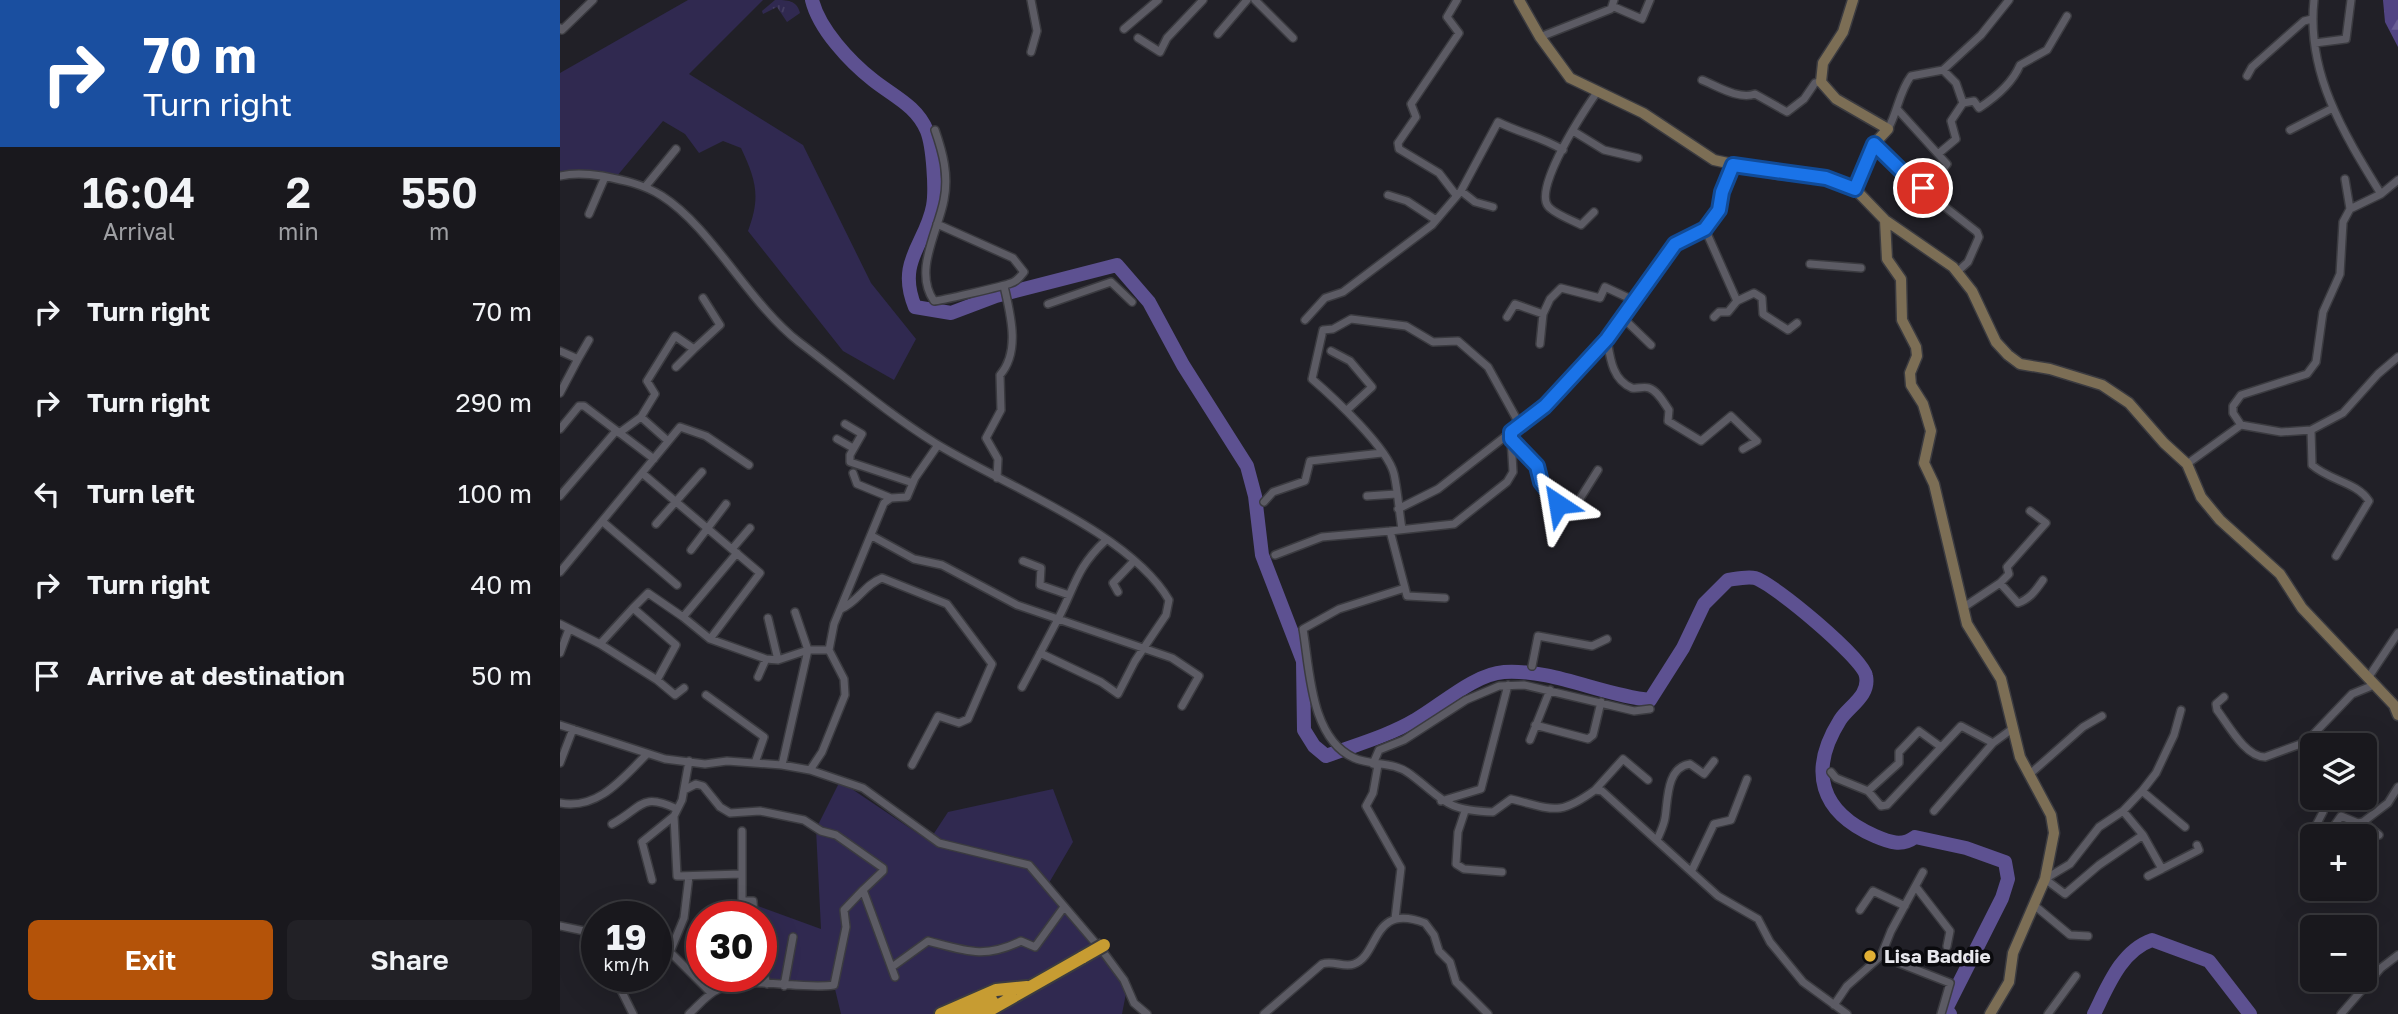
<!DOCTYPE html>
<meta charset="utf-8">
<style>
body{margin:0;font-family:"Golos Text",sans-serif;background:#222126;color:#f1f3f6;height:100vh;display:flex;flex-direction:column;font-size:26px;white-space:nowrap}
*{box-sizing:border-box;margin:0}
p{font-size:23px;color:#9fa0a4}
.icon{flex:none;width:38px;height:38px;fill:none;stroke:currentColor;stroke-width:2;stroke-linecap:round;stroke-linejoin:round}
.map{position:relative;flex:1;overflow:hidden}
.details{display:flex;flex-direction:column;background:#19181d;width:560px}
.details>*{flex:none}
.top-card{background:#1a4fa0;color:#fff;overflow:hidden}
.buttons{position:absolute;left:1740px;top:733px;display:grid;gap:14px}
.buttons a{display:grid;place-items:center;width:77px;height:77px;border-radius:10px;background:#19181d;box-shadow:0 7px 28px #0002,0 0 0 2px #37373b;font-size:35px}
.speed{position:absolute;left:21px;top:901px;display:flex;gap:14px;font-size:35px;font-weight:700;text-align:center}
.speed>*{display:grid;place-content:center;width:91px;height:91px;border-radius:50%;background:#19181d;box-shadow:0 7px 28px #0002,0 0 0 2px #37373b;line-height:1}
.speed small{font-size:18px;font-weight:400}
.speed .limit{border:10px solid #d22;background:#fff;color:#111}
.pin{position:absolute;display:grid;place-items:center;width:60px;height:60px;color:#fff;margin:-30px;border:4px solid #fff;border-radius:50%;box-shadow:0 2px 7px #0007}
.me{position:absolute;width:77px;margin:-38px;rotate:327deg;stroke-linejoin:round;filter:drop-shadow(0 0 5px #0008)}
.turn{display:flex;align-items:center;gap:24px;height:147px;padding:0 28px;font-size:32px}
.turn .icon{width:91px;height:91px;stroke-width:2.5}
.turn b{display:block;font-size:49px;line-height:60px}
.eta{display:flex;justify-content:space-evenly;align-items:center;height:119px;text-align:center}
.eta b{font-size:42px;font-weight:600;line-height:49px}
.button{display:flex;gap:14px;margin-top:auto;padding:14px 28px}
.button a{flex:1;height:80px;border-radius:10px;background:#b45309;color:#fff;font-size:28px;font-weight:600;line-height:80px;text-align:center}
.button a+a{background:#222126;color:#f1f3f6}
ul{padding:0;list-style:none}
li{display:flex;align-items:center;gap:21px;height:91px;padding:0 28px}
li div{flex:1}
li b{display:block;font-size:26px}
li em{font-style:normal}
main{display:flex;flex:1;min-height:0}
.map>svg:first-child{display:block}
.green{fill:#302950}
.forest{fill:url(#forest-firs)}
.park{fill:url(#park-tufts)}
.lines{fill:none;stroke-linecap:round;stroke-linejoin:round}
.river{stroke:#5d5191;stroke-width:14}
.street-casing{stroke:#3b3b40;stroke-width:10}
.secondary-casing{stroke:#3b3b40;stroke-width:13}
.highway-casing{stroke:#3b3b40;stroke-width:16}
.street{stroke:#5c5b64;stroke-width:7}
.secondary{stroke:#7c6e55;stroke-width:10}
.highway{stroke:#c79c32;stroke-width:12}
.highway-bridge-casing{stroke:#3b3b40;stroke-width:16;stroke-linecap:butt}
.highway-bridge{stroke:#c79c32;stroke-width:12}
.route-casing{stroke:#114b97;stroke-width:18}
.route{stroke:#1a73e8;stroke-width:12}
.poi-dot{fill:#e1af34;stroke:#0a0a0d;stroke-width:2.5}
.labels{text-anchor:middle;stroke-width:7;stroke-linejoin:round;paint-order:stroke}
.poi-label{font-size:19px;font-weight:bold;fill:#e7e7ec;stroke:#0a0a0d;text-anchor:start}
</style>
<main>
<section class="details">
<div class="top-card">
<div class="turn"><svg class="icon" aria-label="right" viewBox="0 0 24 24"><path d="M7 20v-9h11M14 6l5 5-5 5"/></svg><div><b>70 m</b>Turn right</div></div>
</div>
<div class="eta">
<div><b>16:04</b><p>Arrival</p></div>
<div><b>2</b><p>min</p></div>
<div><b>550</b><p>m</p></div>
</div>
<ul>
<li><svg class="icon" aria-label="right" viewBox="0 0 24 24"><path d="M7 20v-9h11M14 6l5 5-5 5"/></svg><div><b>Turn right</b></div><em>70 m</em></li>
<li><svg class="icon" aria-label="right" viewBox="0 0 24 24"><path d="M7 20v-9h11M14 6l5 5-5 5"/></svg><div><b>Turn right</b></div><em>290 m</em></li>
<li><svg class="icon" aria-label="left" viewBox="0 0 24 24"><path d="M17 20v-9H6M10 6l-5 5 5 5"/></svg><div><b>Turn left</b></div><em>100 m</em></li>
<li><svg class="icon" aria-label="right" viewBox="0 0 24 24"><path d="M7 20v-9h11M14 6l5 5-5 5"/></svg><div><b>Turn right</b></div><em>40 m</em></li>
<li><svg class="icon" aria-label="arrive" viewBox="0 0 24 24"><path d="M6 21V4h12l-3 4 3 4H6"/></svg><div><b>Arrive at destination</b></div><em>50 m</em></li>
</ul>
<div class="button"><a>Exit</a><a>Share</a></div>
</section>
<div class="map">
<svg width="1838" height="1014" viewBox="0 0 1838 1014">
<defs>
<pattern id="forest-firs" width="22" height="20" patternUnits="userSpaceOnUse" patternTransform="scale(1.75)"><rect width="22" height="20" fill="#514483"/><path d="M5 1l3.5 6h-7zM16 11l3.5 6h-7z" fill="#6a5f95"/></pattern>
<pattern id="park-tufts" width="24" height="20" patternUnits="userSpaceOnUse" patternTransform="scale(1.75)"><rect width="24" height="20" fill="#302950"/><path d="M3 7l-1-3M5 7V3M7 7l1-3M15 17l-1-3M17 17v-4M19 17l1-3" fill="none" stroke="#443e61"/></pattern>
</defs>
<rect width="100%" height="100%" fill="#212027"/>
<!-- green -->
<path class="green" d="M128,0H203L129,74L243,145L311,283L356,339L334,380L283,351L188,231C201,197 196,180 181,148L163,141L139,153L125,134L103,121L57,176L0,174V73Z
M280,781L369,841L388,812L493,789L513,842L486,888L544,945L568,983L562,1014H281L274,985L207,984L198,906L261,929L256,829Z"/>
<!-- forest -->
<path class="forest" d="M1823,0H1838V47L1825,22Z"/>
<!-- park -->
<path class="park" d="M215,0C227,0 237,0 240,13L227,22L217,7L203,14L202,11Z"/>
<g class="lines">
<!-- river -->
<path class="river" d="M252,0C259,29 290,62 313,80C333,96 357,106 367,131C373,146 376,190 373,206C366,244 336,261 355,307L391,313L436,296L557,265L589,302L623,365L687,466L695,496L702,555L743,661L744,730L754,746L766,756C795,745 828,736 855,720C880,706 914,674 944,672C993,669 1041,695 1090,700L1123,648L1144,604L1168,580C1175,579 1187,576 1195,578C1213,583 1303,658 1306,676C1310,696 1289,706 1280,720C1248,771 1260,812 1315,836C1329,842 1342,847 1355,837L1406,848L1445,862L1448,879L1442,898L1386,1009L1390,1014
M1534,1014C1548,986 1561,951 1592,940L1649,961L1690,1014"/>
<defs>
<path id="street" d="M695,0L733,38
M1754,0C1746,73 1784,134 1821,194
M1052,6L1082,19L1090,0
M0,28L2,30L33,0
M564,29L598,0
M658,34L687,0
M980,37L1051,9L1054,0
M578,38L600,52L607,38L643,0
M1755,43L1786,39L1791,0
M471,52L477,31L471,0
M1383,70L1396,83L1403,103
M1687,76L1692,67L1744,21L1752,19
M1142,80C1157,86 1179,100 1195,94L1227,112L1244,99L1255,83L1261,82
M1328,129C1338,111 1339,92 1351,76L1383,70L1421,35L1449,0
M375,130C383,153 389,175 384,200C378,232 353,271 374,301C379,301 444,286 451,283C457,281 460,277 464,272L453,258L377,224
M1730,130L1771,109
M1013,131L1044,150L1078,158
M1314,144L1359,188H1369L1387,164L1338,110
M1378,154L1396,139L1391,121L1403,103L1414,101L1419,108C1436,97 1452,84 1460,65L1487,50L1507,16
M0,176C13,173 29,174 42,176C63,180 83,184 102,196C151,227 189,303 239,342C284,376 327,413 375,443C443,485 569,532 609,600L606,615L575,661L558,694L541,682L480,653
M1785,179L1790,209
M85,187L116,149
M901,191L915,202L933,207
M828,195L847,201L876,220
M896,195L879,173L839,149L838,143L856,117L851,104L899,33L887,17L897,0
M1385,207L1417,232L1419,237L1408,262L1397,272
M1034,212L1021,225C1012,220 994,214 988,206C973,188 1026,107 1038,91
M29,214L45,177
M1145,229L1177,301L1194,293L1202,298L1203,314L1228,330L1237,323
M1250,264L1301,268
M488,304L551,282L572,302
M1061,316L1091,345
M947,317L955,304L983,314L990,299L1001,288L1040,298L1045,287L1073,300
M1154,317L1159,312H1168L1177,301
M745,320L765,298L783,292L872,225L901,191L938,122C960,133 982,137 1003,150
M1047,339C1050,357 1052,380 1072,388C1078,389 1084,386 1089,388C1098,391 1104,403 1109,410L1108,421L1141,441L1171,416L1197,441L1183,449
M980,344L983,314
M0,351L18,359L0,393
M771,351L790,361L812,387L787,410
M18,359L29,340
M116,367L134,349
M81,417L108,441
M285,424L302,434L290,455V462L353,483
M1681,425L1721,432L1751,430
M0,429L19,406H24L94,459
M59,433L81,417L95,394L87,381L115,336L134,349L160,325L143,298
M277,439L293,448
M1627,464L1681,425L1673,413V406L1681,395L1747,374L1756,362L1763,312L1780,274L1783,222L1790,209L1821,194L1838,180
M1038,470L1009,516L981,482L977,466L951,439V432L985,406L1047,339L1115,244L1145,229L1159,210L1162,192L1173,165
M82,473L200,573L150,639
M293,473L297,484L331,498
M437,478L438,459L426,438L441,410L440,375C461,351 450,313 444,286
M0,496L56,431
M807,496L836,494
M704,502L713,492L745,481L750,461L822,453
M838,509L878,489L951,432
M43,522L117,585
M96,524L142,472
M842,529C839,511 838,492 834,474C828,448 773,397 752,379L763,330L773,329L791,319L846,326L873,342L898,341L928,367L960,425
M312,536L354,559L382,565L457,605L612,658L639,676L622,706
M172,549L190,528
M131,550L166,504
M177,553L123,617L150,639L206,659L218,660L248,650H269
M715,555L762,537L830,531
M1776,556L1809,501C1797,482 1770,481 1752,465L1751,430L1783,413L1818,374L1838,357
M463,561L481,568L480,585L509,595
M0,572L120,427L146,436L189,465
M1440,583L1449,574L1447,567L1486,523L1470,511
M845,588L830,531L894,524L947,482L953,472L951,439
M558,592L553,583L574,561
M885,598L847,596L845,588L779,609L743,629C750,669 750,738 794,758C812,766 833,761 850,774C886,801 884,810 933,812L951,799C993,809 998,817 1035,790L1042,791L1158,896L1198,919L1210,942L1243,982L1287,1014
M1404,607L1440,583L1458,603C1470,599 1476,590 1483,580
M73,608L88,593L123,617
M281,609C299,601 304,585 322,578L387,604L432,664L408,719L399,723L378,716L352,765
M208,618L218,660
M0,624L40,644L97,680L116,645L73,608L40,644
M0,653L9,629
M972,666L978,636L1032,646L1047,639
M198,677L206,659
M1808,678L1838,633
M97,680L115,695L124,688
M462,687C474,665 486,642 498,619C515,587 516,568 545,541
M146,695L204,737L195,763
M1664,697L1656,704L1657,710C1668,724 1685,757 1705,757L1746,742L1792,694L1814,685
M0,725L105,759L145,764L167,761L222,765L250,770L262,752L285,695L284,679L269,650L274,624L324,503L331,498L347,497L355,478L378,445
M975,725L1028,739L1033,735L1041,702
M970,740L990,690
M129,761L122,800L114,816L117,876L181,874
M0,763L13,729
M813,764L819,750L844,740L906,700L939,686L964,685L1074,711L1090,709
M222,765L248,650L235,612
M818,765L813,793L806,806L841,868L835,919
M250,770L303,788L379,843L469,865L544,953L564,980L574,1003L587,1014
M1271,772L1276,778L1308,791L1321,806L1327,805L1401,726L1433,743L1452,729
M1470,774L1523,727L1542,716
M124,790L136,784L143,786L160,807L170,813L200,811L244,820L261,831L276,835L323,868V871L303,890
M1035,790L1063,759L1088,780
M1308,791L1339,763V752L1359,731L1381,747
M1582,791L1625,827
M881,801L921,789L948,685
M0,803C38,810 62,779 87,754
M905,811L898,832L896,864L904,869L942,872
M1374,811L1433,743
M1563,811L1583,835L1539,865L1505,894L1485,879L1510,864L1539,827L1563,811L1582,791L1596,773L1614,735L1621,710
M1803,822L1819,835
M52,824C83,807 81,792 117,809
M182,831V901H193L194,917
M1583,835L1602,869L1639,850L1637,845
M1767,836L1781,816L1798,823L1803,822L1828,803L1838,787
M1749,839L1763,812L1757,802
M1097,840C1100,833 1104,825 1105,818C1108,801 1106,767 1130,764L1144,774L1154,761
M1132,870L1154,824L1171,820L1187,779
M129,876L124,918L110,952L151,993
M1588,876L1602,869
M92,880L82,842L114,816
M1356,887L1390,931L1387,946
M1474,905L1510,935L1528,936
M1300,910L1313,891L1345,906
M0,926L29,932L37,939
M1321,956L1390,983L1381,1014
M201,963L207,984
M332,967L368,941C406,951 424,959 461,941L475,947L504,907
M54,976L73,1014
M224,986L233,937
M1274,1005L1287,986L1321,956L1331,931L1363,872
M129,1014C138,1006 147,994 159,989C194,975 238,990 274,985L286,927L284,910L303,890L335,977
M704,1014L762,964C773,960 784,968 794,964C820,955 811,902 865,923L874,935L879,951L890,962L896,982L928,1014
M1488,1014L1516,976
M1781,1014L1821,968L1838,955"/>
<path id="secondary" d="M959,0L980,37L1010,78L1083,113L1154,160L1218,174L1266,178L1295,189L1325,220L1393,267L1412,291L1436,342L1448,355L1460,364L1490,369L1542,385L1569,403L1604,443L1627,464L1641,497L1660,520L1720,574L1742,608L1834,705L1838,715
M1293,0L1283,32L1263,63L1261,82L1276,99L1328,129L1314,144L1295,189
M1325,220L1327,259L1341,279L1342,320L1356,347L1357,356L1350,373L1351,385L1363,404L1371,431L1364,463L1374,484L1407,624L1441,679L1460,757L1491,815L1494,833L1485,879L1453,953L1449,982L1430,1014"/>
<path id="highway" d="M381,1014L436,990L467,987
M402,1014L432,1001
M423,1014L523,957"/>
</defs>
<!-- street casing -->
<use href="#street" class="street-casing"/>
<!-- secondary casing -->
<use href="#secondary" class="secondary-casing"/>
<!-- highway casing -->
<use href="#highway" class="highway-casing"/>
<!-- street -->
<use href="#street" class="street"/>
<!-- secondary -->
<use href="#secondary" class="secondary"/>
<!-- highway -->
<use href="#highway" class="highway"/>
<defs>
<path id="highway-bridge" d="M523,957L544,945"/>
</defs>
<!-- highway-bridge casing -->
<use href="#highway-bridge" class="highway-bridge-casing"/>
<!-- highway-bridge -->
<use href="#highway-bridge" class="highway-bridge"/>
</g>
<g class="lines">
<defs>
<path id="route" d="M998,504L981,482L977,466L951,439V432L985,406L1047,339L1115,244L1145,229L1159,210L1162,192L1173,165L1266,178L1295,189L1314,144L1359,188H1363"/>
</defs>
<!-- route casing -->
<use href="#route" class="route-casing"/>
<!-- route -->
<use href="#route" class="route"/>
</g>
<!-- markers -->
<circle class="poi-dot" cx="1310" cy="956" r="7"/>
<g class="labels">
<!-- poi labels -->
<g class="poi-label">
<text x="1324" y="963">Lisa Baddie</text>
</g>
</g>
</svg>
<div class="buttons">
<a><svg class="icon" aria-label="layers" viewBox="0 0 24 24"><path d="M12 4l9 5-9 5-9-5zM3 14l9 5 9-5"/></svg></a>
<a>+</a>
<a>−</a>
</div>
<div class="speed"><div>19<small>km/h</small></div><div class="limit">30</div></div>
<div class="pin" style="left:1363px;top:188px;background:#d93025"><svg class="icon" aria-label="arrive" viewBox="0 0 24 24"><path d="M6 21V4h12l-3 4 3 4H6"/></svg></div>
<svg class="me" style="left:998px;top:504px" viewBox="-20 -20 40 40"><path d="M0-17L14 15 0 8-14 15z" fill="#1a73e8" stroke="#fff" stroke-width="4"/></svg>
</div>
</main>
